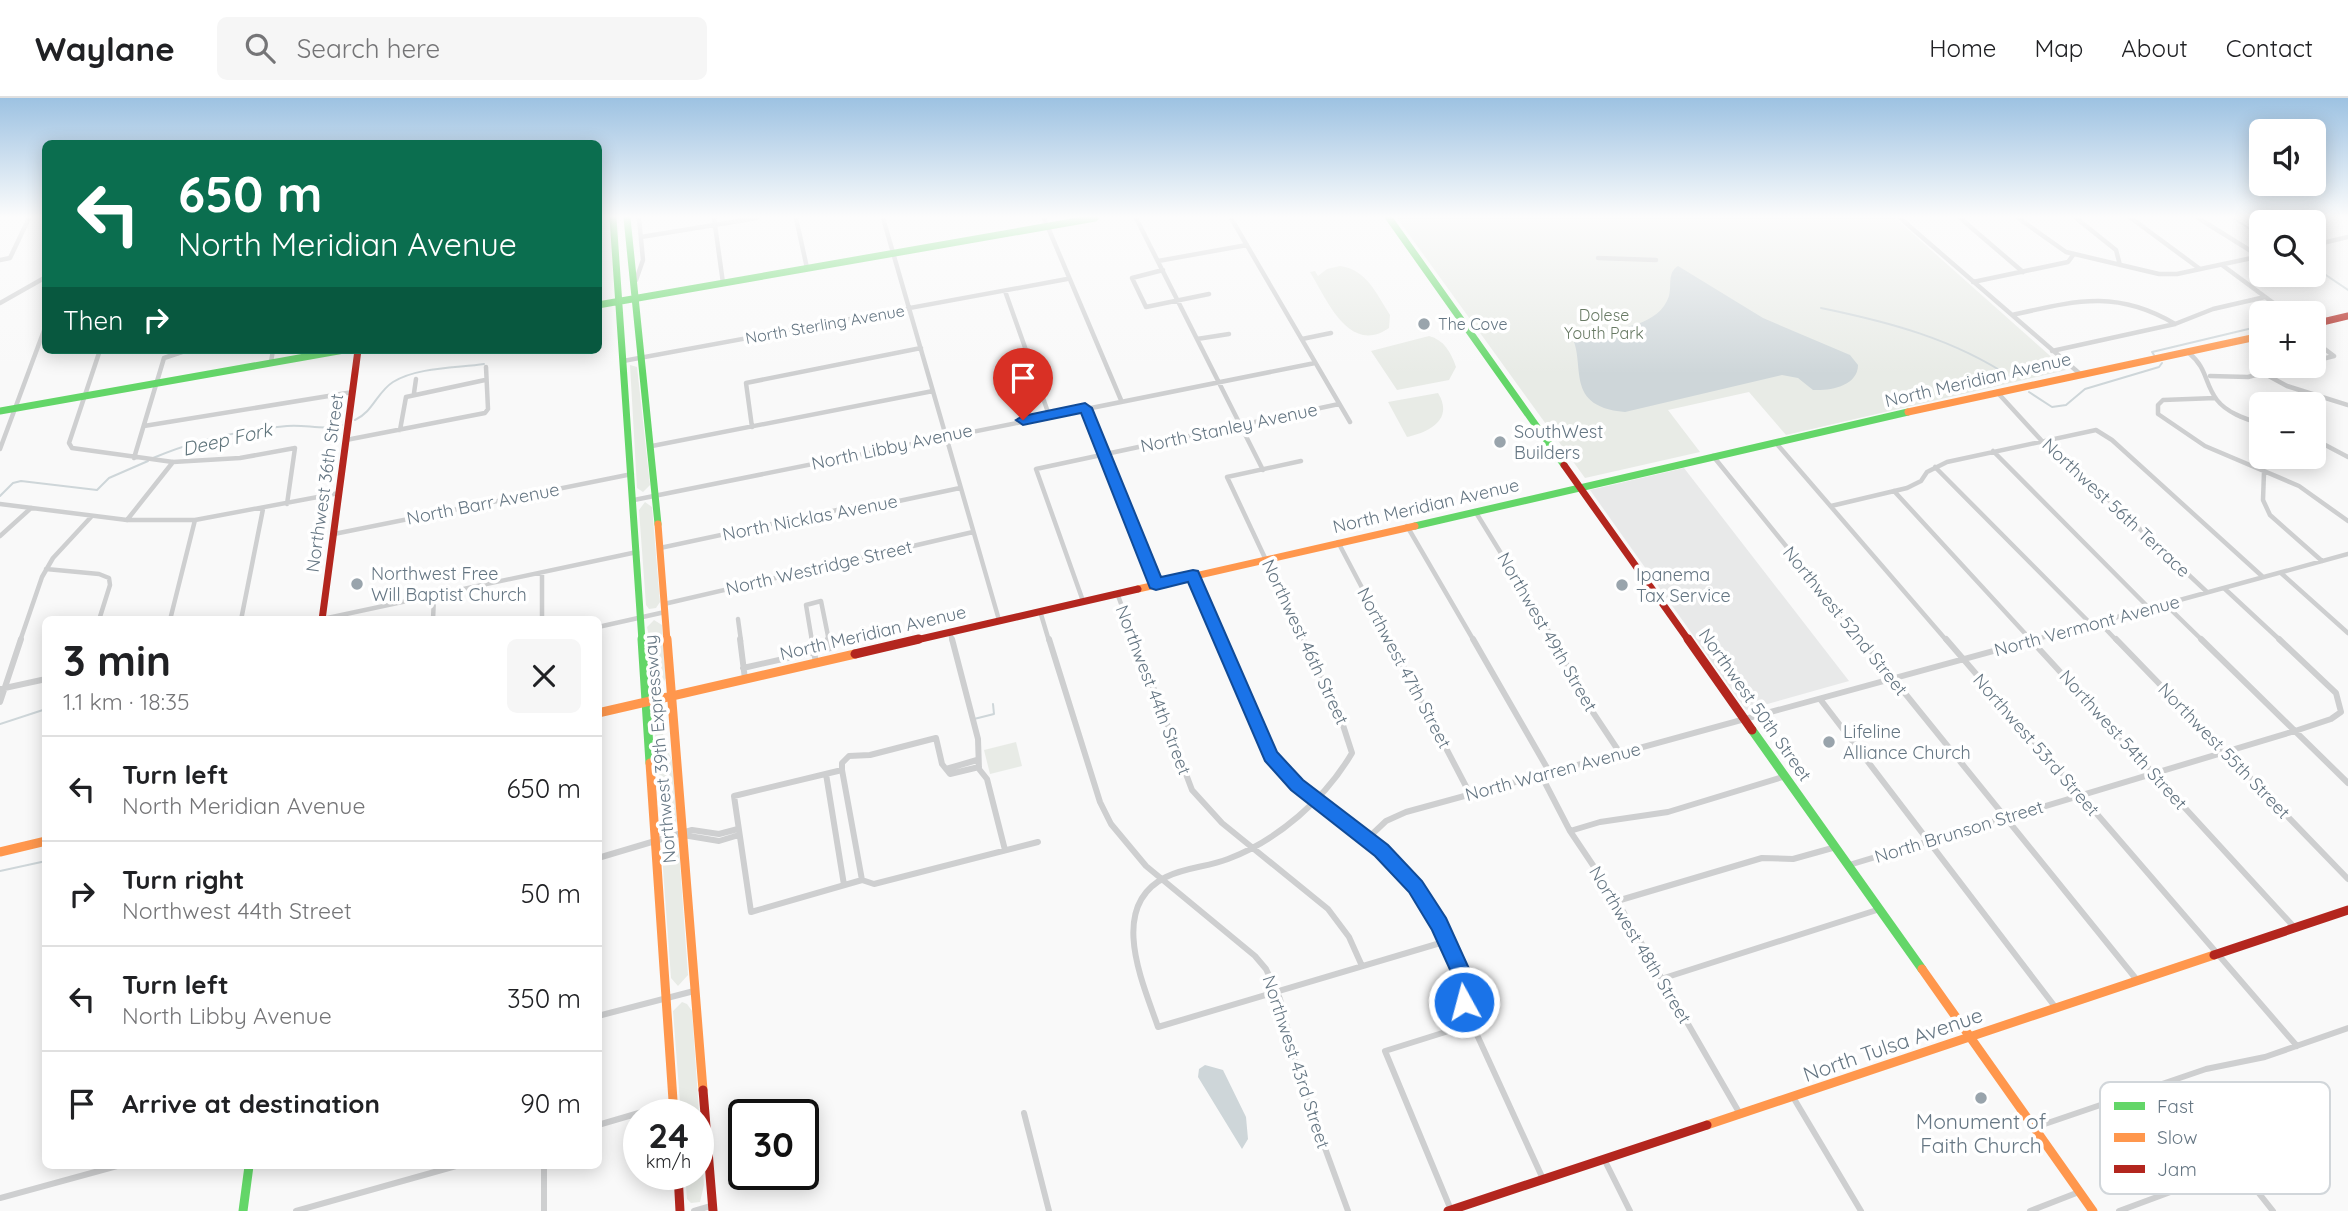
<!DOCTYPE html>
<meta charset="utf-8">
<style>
body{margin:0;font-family:Quicksand,sans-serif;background:#f6f6f6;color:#202124;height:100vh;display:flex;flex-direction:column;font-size:26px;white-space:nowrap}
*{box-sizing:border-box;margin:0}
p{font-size:23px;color:#757577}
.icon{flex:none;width:38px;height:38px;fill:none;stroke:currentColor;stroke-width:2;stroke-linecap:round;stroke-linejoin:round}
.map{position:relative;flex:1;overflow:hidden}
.sheet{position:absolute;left:42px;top:518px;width:560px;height:553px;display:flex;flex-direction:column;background:#fff;border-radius:10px;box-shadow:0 4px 18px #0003}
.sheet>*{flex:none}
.guide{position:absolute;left:42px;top:42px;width:560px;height:214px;border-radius:10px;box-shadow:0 4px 18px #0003;background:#0b6e4f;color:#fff;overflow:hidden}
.tools{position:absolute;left:2249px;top:21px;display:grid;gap:14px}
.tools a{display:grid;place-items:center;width:77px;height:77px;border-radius:10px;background:#fff;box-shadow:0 4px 18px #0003;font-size:35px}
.speed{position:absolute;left:623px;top:1001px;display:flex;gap:14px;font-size:35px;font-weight:700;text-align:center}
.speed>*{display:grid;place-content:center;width:91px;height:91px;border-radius:50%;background:#fff;box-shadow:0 4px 18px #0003;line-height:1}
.speed small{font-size:18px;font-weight:400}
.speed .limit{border:4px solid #111;border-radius:10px;background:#fff;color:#111}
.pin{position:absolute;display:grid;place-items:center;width:60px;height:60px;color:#fff;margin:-72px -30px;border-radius:50% 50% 50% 0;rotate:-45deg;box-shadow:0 0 7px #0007}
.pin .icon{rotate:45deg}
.me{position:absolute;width:77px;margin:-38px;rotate:353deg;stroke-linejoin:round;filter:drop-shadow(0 0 5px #0008)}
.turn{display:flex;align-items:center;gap:24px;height:147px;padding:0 21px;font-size:32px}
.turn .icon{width:91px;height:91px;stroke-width:2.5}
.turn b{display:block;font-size:49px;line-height:60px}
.then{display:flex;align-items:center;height:66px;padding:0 21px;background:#0003;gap:14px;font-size:26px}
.round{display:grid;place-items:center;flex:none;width:74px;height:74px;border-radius:10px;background:#f6f6f6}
.headline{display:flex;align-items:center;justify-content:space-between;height:119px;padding:0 21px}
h1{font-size:42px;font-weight:800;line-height:52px}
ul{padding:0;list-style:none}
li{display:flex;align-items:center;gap:21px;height:105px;padding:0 21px;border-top:2px solid #e0e0e0}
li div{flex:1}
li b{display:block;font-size:26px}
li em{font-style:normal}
header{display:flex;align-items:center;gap:42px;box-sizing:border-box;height:98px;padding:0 35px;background:#fff;border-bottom:2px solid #e0e0e0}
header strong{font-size:33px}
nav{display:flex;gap:38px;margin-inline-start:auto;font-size:24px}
.search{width:490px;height:63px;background:#f6f6f6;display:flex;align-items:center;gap:18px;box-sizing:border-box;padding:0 24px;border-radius:10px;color:#757577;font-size:26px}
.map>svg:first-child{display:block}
.built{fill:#e8e9e9}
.green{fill:#e8ebe6}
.water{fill:#ced6d9}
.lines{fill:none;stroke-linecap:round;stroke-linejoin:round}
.stream{stroke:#ced6d9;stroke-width:2}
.street-far1{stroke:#cecfd0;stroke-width:4.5}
.street{stroke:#cecfd0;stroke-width:6}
.fast-far1{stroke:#63d668;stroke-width:7}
.fast{stroke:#63d668;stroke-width:9}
.slow-far1{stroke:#ff974d;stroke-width:7}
.slow{stroke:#ff974d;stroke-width:9}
.jam-far1{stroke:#b3261e;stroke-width:7}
.jam{stroke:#b3261e;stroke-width:9}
.route{fill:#1a73e8;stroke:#114b97;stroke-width:2}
.poi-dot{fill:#99a4ac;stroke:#fff;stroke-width:2.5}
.labels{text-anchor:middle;stroke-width:7;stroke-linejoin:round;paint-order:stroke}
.far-park-label{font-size:16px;fill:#687a64;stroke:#fff}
.far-street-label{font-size:16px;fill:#657683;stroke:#fff}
.far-poi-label{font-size:16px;fill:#657683;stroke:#fff;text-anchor:start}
.street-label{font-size:18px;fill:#657683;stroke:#fff}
.poi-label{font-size:18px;fill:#657683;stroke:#fff;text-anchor:start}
.water-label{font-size:19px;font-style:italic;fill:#60757c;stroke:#fff}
.near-street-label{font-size:21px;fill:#657683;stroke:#fff}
.near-poi-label{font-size:21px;fill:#657683;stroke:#fff}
.key{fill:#fff;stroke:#d1d6da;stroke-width:2}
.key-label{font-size:19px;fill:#657683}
</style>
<header>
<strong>Waylane</strong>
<div class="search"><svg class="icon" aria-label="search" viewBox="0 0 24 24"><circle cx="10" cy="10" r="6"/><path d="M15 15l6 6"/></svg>Search here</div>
<nav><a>Home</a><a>Map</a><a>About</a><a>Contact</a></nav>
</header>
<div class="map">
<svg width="2348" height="1113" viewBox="0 0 2348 1113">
<rect width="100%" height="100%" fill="#f9f9f9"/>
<!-- built -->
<path class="built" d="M1684,370L1849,583L1746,612L1590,392Z"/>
<!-- green -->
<path class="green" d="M1397,120H1895L2066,272L1786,337L1749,294L1668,312L1700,354L1585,380Z
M1340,168C1367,172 1376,195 1390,217L1389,230C1349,258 1326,200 1310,174L1315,173L1318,178L1327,171Z
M1429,238C1444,242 1451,254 1456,269L1449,282L1397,292L1371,253Z
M630,267L637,269L650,387L643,394L637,390Z
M1438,295C1454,321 1430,334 1407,339L1388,304Z
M645,404L652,409L660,504L656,510L649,511L646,507L639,412Z
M654,522L662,527L666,580L660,589L647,529Z
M660,613L664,643L673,665L677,723L674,732L669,734L662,730L654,622Z
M1016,644L1022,668L990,676L984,652Z
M671,747L676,748L679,754L688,877L678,888L671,880L662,757Z
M682,904L687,906L692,913L704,1087L700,1104L691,1105L687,1101L685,1076H698V1017H681L673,913Z"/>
<!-- water -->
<path class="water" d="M1678,168L1763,220L1850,257L1858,267C1858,288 1830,293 1813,292L1798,280L1782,277L1625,314C1558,308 1591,260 1567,231C1576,230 1585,236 1594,235C1620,230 1659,228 1669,198C1672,187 1667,175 1678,168Z
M1205,967L1223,972L1246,1019L1248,1041L1242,1051L1198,979L1199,971Z"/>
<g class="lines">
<!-- stream -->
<path class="stream" d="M2233,120L2261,138
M2314,169L2348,192
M1821,210C1889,224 1954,241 2012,280
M2154,257L2152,254L2261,228
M2029,294L2052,309L2066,307L2085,291L2159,269L2162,265
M355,322C373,314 377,294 393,284C417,269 457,270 484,266
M153,360C195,342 242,332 287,328C306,326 324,333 342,327
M0,398L13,385L21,383L97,392L109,380L148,363
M974,621L994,616L993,606
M0,626L46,611
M0,773L46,763"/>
<!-- street-far1 -->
<path class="street-far1" d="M714,120L723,185
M796,120L807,170
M883,120L999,522
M1044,120L1121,302
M1136,120L1263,372
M1231,120L1350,324
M1900,120L2079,275
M1960,120L2023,174
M2018,120L2066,154L2159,176H2177L2261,158
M2076,120L2116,152L2120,167
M2131,120L2200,171
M2198,120L2259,158
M2267,120L2273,124
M641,139L757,120
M2314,147L2348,139
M1598,160L1656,162
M0,162L10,160L29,120
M1158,163L1247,147
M2222,167L2287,215
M1163,172L1132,180L1146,209L1209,196
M636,182L643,162L639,120
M1973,184L2068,164L2074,156
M1005,193L1049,317
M0,205L46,179
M2012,217C2075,203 2116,191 2175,226
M1197,241L1229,236
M1302,241L1331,235
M2314,243L2334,258
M100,252L69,345L72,350L173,364L240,360L295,350L287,406
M2052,253L2175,226L2213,211L2265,199
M2189,255C2208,271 2204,285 2217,302C2227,315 2246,321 2261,326
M623,263L1067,181
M2314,263L2334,258
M271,264L273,252
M2265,276L2287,288L2348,307
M2210,278L2248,279L2291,268
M1997,294L2052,354L2079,374L2207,494
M414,295L416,281
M2215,300L2163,302L2158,307V316L2205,348L2299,388L2348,423
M1085,310L1156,486
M144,328L353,294
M752,329L746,285L921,250
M400,332L406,299L485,282
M2314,341L2348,359
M346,342L485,315L488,311L486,269
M1776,345L1947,543
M652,348L933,293
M0,351L46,227
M1993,353L2150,511
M1713,358L1863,543
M134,360L164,260L188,252
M1301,363L1227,379L1304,543
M1935,369L2092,527
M2264,374L2263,402L2270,417L2322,463
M1894,393L2032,543
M634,402L1315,265
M0,406L127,422H195L339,395
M1831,408L1907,390L1921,383L1927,374L1947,364L2096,332L2112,342L2263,479
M1475,413L1555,543
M127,422L173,364
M1407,428L1474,543
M334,436L632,376
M0,438L31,410
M1338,444L1390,543
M660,450L865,406L894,404L960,390
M46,471L99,476L109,480L110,487L99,522
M542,475V522
M2281,475L2348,535
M1193,477L1221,543
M2225,491L2281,543
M1117,495L1135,543
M1083,503L1036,371L1339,306
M664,506L973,434
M2165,506L2203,543
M1040,513L1049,543
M738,521L741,543
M170,522L195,422
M241,522L263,411
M318,522L637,454
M433,522L434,498
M2100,525L2117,543
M598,529L665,514
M950,534L952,543
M20,543L42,479L53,460L91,419
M812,543L806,507L821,503L829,543
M2030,543L2348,456"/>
<!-- street -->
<path class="street" d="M740,541L745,581
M812,541L814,554
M952,541L978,641L979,671L987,681L1005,752
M1049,541L1100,704L1111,726L1146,768L1255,858L1266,871L1280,901L1300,982L1348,1113
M1135,541L1192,692L1222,725L1328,811L1349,839L1362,868
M1221,541L1271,658L1297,687L1394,764L1433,814L1462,875L1467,915L1543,1081
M1303,541L1341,621L1352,655C1325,701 1278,742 1228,761C1208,769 1186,769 1166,779C1107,808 1143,885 1158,929L1447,843
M1389,541L1470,696
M1473,541L1550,675
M1554,541L1580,595L1620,655
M1861,541L2137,882
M1946,541L2297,948
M2030,541L2295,830
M2116,541L2348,781
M2201,541L2348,685
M814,554L816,565
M814,554L830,550L828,541
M743,570L814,554
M0,591L46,581
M1820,601L2056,910
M0,604L21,541
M979,669L950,676L942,666L936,640L870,657L849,658L842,665V672L734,698L751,814L862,782L874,786L1038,744
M946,671L977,662
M842,672L862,782
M826,676L844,787
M1541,677L1570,733L1617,803L1740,1016
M1570,733L1600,724L1668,714L1786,678
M683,737L719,743L739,737
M1367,741L1386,723L1406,714L2037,541
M598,760L692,732L719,736L738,731
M1849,767L2295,633L2331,621L2341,614L2336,595L2279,541
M1617,803L1762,760L1793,761L1836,749
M1661,881L1880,811
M598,918L694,893
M1793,999L1861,1113
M1024,1015L1049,1113
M598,1027L673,1005
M2033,1030L2206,971L2265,959L2348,930
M1604,1061L1630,1113
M544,1068V1113
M0,1100L117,1068
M1451,1112L1385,953L1471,926
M296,1113L456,1068
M694,1113L711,1108
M2030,1113L2079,1094
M2119,1113L2238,1069L2273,1113"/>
<!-- fast-far1 -->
<path class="fast-far1" d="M613,120L642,543
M627,120L658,426
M1389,120L1564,367
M598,207L1095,120
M0,313L344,252
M1415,428L1908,314"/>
<!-- fast -->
<path class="fast" d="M642,541L650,665
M1752,632L1922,871
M243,1113L249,1068"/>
<!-- slow-far1 -->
<path class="slow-far1" d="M1908,314L2261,238
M658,426L667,543
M1138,491L1415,428"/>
<!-- slow -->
<path class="slow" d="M667,541L703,992
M598,615L855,556
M650,665L674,1017
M0,754L46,743
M1922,871L2093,1113
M1707,1027L2214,857"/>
<!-- jam-far1 -->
<path class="jam-far1" d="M2314,226L2348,218
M1564,367L1689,543
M322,522L358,252
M912,543L1138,491"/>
<!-- jam -->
<path class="jam" d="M1688,541L1752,632
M855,556L919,541
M2214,857L2348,812
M703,992L713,1113
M678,1076L680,1113
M1448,1113L1707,1027"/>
</g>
<!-- sky -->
<linearGradient id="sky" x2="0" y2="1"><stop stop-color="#9dc2e2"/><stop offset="0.43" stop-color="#fcfcfc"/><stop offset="1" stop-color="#fcfcfc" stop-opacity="0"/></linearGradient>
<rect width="2348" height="276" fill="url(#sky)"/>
<!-- route -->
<path class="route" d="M1085,305L1092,310L1161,479L1193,472L1198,473L1277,654L1303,682L1388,747L1422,783L1446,820L1471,875L1474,904L1471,910L1464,913L1457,910L1452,876L1432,832L1409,794L1375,758L1291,692L1265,663L1188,484L1156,492L1150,490L1081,315L1023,327L1016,322L1023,318Z"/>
<!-- markers -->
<g class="poi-dot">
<circle cx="1424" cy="226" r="7"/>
<circle cx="1500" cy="344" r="7"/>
<circle cx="357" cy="486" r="7"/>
<circle cx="1622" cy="487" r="7"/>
<circle cx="1829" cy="644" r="7"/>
<circle cx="1981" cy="1000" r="7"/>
</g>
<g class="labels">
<!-- far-park labels -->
<g class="far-park-label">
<text x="1604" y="223">Dolese<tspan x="1604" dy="18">Youth Park</tspan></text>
</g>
<!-- far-street labels -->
<g class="far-street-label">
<text transform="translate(825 226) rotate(-10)" y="6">North Sterling Avenue</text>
</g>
<!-- far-poi labels -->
<g class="far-poi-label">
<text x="1438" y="232">The Cove</text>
</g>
<!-- street labels -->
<g class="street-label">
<text transform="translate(1978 282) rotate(-13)" y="6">North Meridian Avenue</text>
<text transform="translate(1229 330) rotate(-12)" y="6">North Stanley Avenue</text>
<text transform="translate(892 349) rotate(-12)" y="6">North Libby Avenue</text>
<text transform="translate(325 385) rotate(-82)" y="6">Northwest 36th Street</text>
<text transform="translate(483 406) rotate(-11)" y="6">North Barr Avenue</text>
<text transform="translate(1426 408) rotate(-13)" y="6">North Meridian Avenue</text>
<text transform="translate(2116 410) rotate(43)" y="6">Northwest 56th Terrace</text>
<text transform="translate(810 420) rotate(-11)" y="6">North Nicklas Avenue</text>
<text transform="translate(819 470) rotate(-13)" y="6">North Westridge Street</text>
<text transform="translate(1845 523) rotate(51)" y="6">Northwest 52nd Street</text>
<text transform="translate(2087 528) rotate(-15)" y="6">North Vermont Avenue</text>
<text transform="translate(1547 534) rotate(60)" y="6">Northwest 49th Street</text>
<text transform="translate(873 535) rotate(-13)" y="6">North Meridian Avenue</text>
<text transform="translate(1305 544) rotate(65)" y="6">Northwest 46th Street</text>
<text transform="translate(1404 570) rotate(62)" y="6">Northwest 47th Street</text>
<text transform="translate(1153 592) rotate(69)" y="6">Northwest 44th Street</text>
<text transform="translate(1755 607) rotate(55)" y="6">Northwest 50th Street</text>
<text transform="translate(2123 642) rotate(48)" y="6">Northwest 54th Street</text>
<text transform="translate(2036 647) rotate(49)" y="6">Northwest 53rd Street</text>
<text transform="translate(660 651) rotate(-95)" y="6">Northwest 39th Expressway</text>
<text transform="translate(2224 653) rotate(46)" y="6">Northwest 55th Street</text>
<text transform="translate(1553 674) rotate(-15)" y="6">North Warren Avenue</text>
<text transform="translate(1959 734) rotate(-17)" y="6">North Brunson Street</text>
<text transform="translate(1640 847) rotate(59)" y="6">Northwest 48th Street</text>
<text transform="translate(1296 964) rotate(72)" y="6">Northwest 43rd Street</text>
</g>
<!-- poi labels -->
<g class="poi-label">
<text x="1514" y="340">SouthWest<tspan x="1514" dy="21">Builders</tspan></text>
<text x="371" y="482">Northwest Free<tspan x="371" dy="21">Will Baptist Church</tspan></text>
<text x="1636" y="483">Ipanema<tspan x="1636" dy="21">Tax Service</tspan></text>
<text x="1843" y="640">Lifeline<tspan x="1843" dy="21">Alliance Church</tspan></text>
</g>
<!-- water labels -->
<g class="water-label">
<text transform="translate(227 341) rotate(-13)" y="7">Deep Fork</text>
</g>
<!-- near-street labels -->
<g class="near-street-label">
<text transform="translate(1893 947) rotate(-19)" y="7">North Tulsa Avenue</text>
</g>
<!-- near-poi labels -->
<g class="near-poi-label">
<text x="1981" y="1031">Monument of<tspan x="1981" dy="24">Faith Church</tspan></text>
</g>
</g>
<!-- legend -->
<rect x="2100" y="984" width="230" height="112" rx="10" class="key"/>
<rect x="2114" y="1004" width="31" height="8" fill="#63d668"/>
<rect x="2114" y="1035" width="31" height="9" fill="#ff974d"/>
<rect x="2114" y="1067" width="31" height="8" fill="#b3261e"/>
<g class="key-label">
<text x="2157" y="1015">Fast</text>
<text x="2157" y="1046">Slow</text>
<text x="2157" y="1078">Jam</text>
</g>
</svg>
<div class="tools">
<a><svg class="icon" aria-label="sound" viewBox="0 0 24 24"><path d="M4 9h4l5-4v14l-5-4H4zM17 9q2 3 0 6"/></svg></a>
<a><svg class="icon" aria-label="search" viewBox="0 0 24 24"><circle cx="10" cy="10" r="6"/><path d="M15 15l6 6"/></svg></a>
<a>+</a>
<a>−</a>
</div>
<div class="speed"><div>24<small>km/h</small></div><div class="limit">30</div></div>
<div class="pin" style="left:1023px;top:322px;background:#d93025"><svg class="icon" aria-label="arrive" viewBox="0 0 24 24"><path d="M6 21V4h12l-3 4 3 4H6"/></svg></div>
<svg class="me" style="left:1464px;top:904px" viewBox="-20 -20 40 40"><circle r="17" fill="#1a73e8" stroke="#fff" stroke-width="3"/><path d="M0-11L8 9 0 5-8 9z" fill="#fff"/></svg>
<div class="guide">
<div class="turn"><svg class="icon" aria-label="left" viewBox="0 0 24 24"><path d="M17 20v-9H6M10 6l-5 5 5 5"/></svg><div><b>650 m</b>North Meridian Avenue</div></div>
<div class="then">Then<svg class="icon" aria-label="right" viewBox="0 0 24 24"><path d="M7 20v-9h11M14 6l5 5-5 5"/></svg></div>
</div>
<section class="sheet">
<div class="headline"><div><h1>3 min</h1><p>1.1 km · 18:35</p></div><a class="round"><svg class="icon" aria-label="close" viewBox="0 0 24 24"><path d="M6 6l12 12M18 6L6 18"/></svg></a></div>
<ul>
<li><svg class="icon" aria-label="left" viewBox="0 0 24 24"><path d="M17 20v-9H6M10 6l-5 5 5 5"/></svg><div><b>Turn left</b><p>North Meridian Avenue</p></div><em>650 m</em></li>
<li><svg class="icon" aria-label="right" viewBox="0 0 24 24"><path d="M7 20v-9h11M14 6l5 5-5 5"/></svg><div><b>Turn right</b><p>Northwest 44th Street</p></div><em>50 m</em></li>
<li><svg class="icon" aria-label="left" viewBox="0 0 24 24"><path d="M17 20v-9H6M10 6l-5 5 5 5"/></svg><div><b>Turn left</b><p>North Libby Avenue</p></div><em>350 m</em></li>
<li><svg class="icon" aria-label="arrive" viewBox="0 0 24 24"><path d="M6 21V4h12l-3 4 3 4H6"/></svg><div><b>Arrive at destination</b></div><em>90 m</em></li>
</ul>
</section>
</div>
